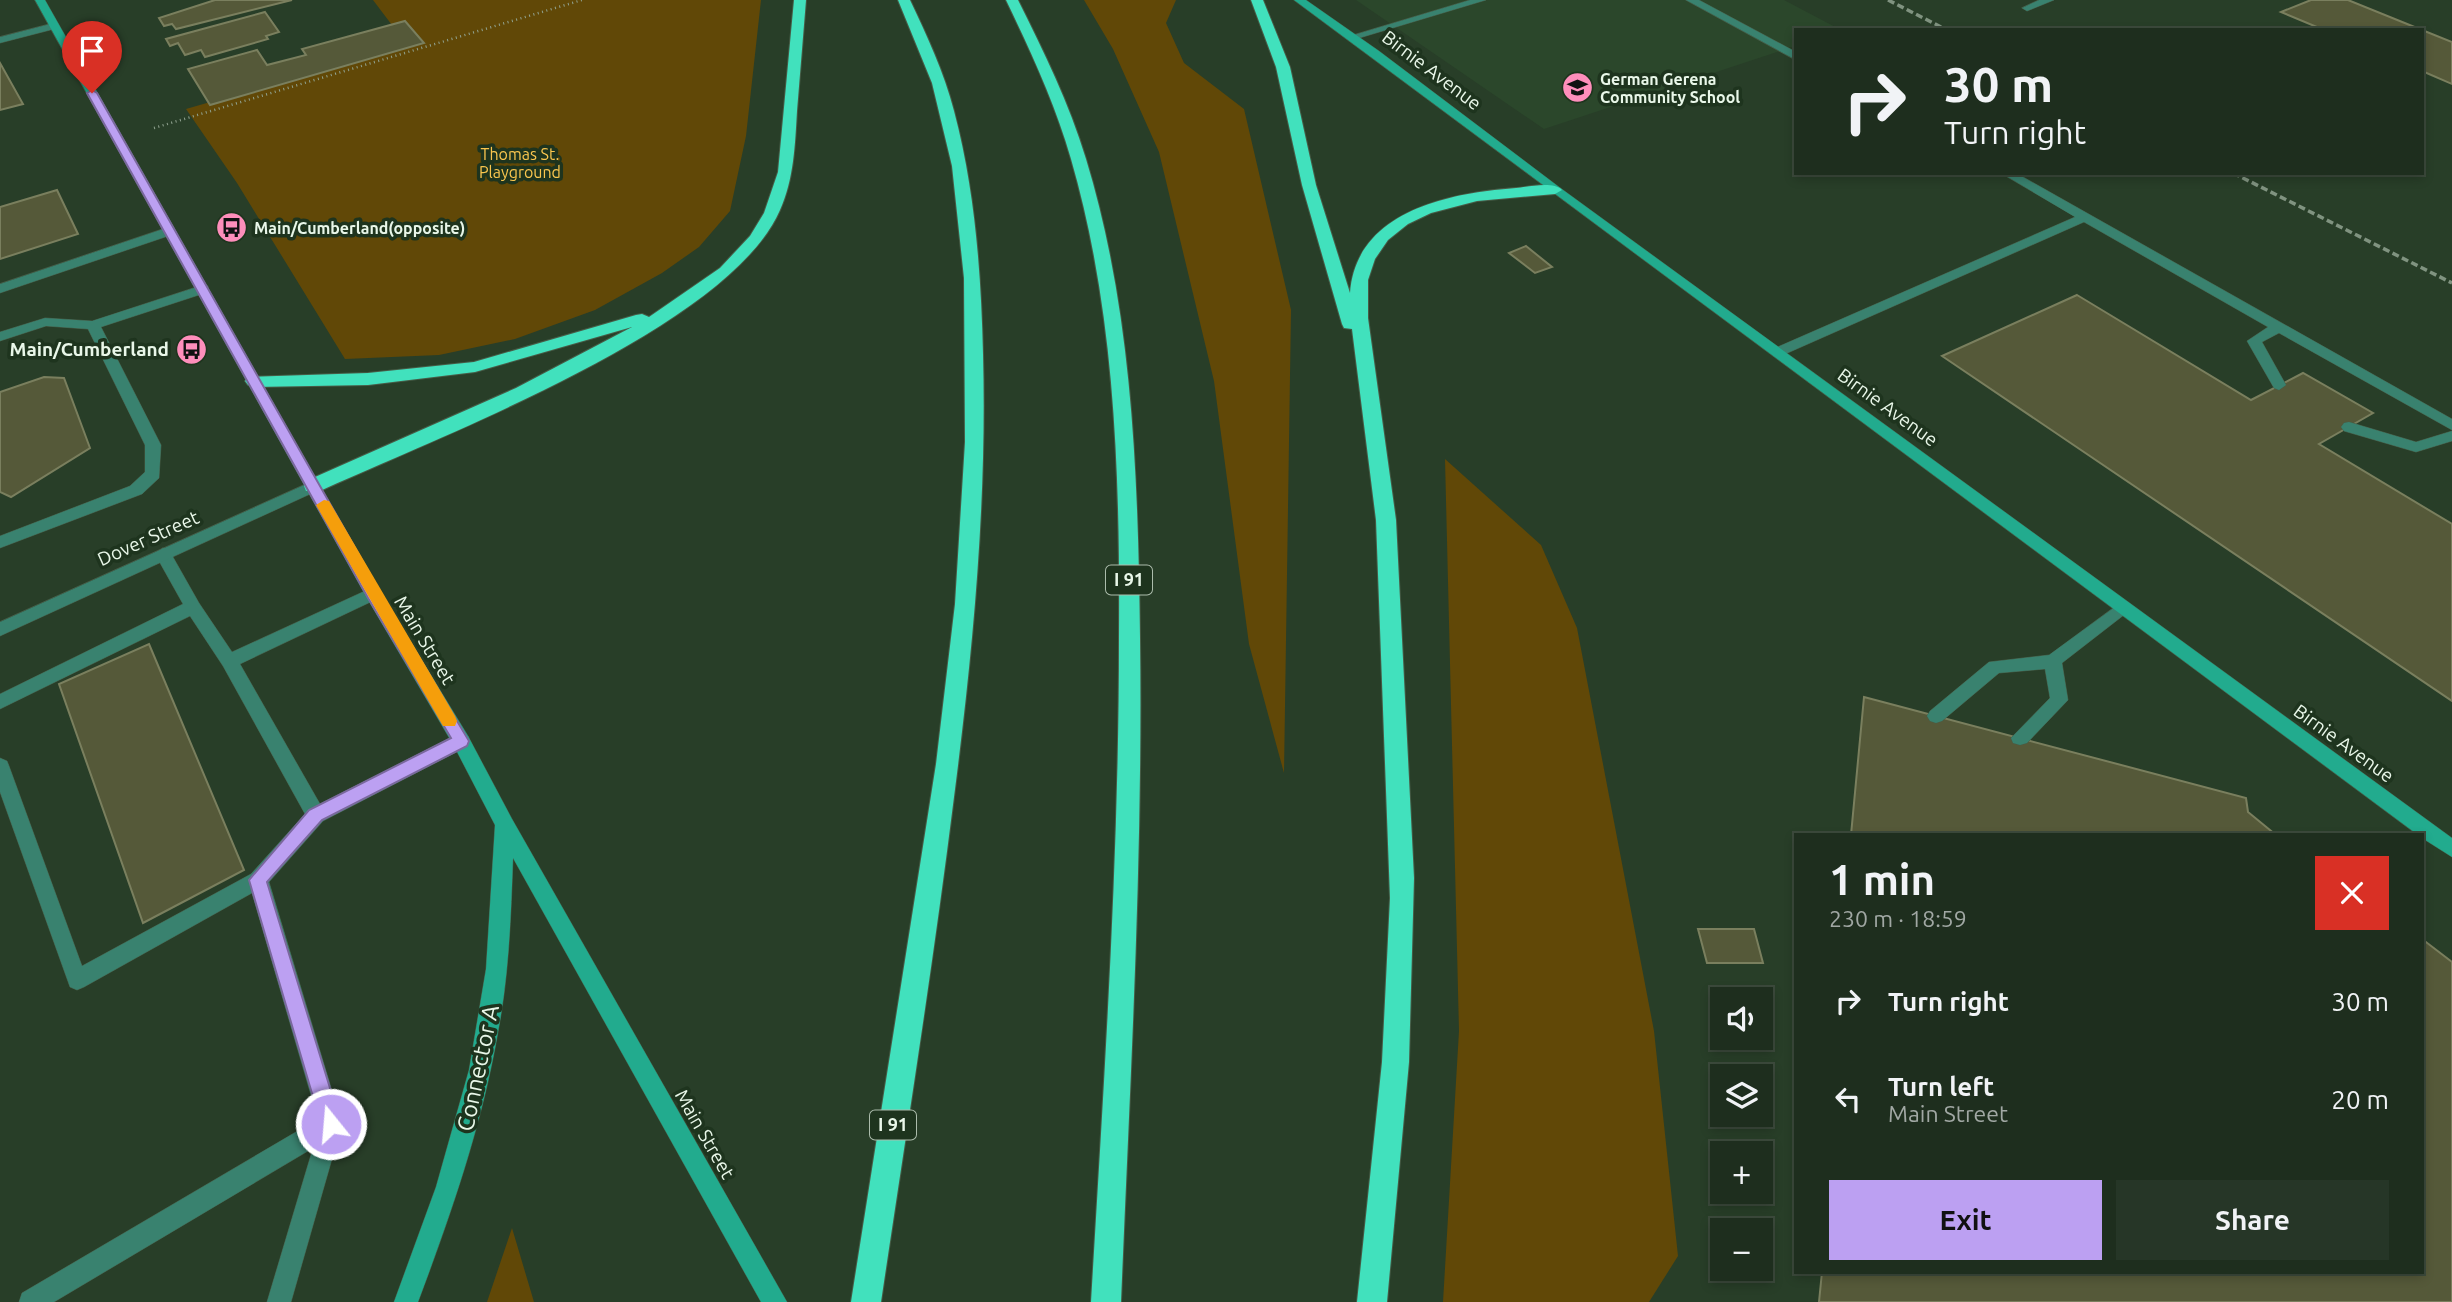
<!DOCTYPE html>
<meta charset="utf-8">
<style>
body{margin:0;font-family:Ubuntu,sans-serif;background:#263627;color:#f1f3f6;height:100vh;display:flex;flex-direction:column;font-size:26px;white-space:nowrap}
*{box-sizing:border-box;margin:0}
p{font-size:23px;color:#a1a8a4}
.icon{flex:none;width:38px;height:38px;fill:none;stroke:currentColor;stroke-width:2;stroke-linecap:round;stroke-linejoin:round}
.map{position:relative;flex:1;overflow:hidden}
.details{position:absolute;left:1794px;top:833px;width:630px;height:441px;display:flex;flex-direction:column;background:#1e2e1e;border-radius:0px;box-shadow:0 4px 10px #0003,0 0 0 2px #3c4a3c}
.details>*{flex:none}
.top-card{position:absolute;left:1794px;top:28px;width:630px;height:147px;border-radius:0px;box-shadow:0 4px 10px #0003,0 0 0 2px #3c4a3c;background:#1e2e1e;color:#f1f3f6;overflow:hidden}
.fabs{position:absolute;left:1710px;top:987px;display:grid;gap:14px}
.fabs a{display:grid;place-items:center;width:63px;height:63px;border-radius:0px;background:#1e2e1e;box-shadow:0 4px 10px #0003,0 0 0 2px #3c4a3c;font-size:35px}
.pin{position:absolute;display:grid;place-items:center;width:60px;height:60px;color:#fff;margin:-72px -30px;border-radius:50% 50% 50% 0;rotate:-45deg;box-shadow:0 0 7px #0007}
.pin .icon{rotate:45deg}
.me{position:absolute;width:77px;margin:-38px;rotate:343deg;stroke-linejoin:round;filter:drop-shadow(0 0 5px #0008)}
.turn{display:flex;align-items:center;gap:24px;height:147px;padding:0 35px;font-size:32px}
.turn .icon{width:91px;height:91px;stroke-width:2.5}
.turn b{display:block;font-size:49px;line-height:60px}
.round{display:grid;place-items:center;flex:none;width:74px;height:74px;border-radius:0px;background:#263627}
.head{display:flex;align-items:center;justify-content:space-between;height:119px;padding:0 35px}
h1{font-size:42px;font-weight:600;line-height:52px}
.button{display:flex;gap:14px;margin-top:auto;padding:14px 35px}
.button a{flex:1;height:80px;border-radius:0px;background:#bca0f2;color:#111;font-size:28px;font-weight:600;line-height:80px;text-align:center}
.button a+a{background:#263627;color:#f1f3f6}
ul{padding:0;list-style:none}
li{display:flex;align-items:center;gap:21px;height:98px;padding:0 35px}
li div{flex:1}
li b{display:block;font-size:26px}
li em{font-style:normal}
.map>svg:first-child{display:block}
.built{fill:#2b472b}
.green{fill:#614807}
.building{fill:#555939;stroke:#7a7f5e;stroke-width:2}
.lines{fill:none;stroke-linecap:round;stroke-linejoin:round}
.service-casing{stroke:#475c47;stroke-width:1}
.minor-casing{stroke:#475c47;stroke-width:1}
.secondary-casing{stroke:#475c47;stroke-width:1}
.motorway-casing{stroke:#475c47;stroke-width:2}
.path{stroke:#91a391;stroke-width:2.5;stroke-dasharray:1 3.5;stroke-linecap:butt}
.service{fill:#39826f;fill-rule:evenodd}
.minor{fill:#39826f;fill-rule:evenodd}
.secondary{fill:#22ab8e;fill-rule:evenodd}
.motorway{fill:#41e1bd;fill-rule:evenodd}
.rail{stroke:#809380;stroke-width:3.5;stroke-dasharray:7 3.5;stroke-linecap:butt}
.route{fill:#bca0f2;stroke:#7a689d;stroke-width:2}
.slow{fill:#f59e0b}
.labels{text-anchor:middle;stroke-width:7;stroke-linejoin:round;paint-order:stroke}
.far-poi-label{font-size:16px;font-weight:bold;fill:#e9f7e9;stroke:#1e341e;text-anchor:start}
.far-park-label{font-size:16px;fill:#fac64e;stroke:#1e341e}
.shield{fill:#1e341e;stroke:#acbcac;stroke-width:2}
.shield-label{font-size:18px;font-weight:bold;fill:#e9f7e9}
.street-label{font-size:19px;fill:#e9f7e9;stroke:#1e341e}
.poi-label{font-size:19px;font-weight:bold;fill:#e9f7e9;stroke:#1e341e;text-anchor:end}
.near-street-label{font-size:23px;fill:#e9f7e9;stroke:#1e341e}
</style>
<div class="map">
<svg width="2452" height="1302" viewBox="0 0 2452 1302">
<rect width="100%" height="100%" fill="#283e28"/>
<!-- built -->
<path class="built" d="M1356,0H1784L1841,30H1796L1795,46L1544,129Z"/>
<!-- green -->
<path class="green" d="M373,0H761L746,136L730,211L699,247L662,273L595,310L515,339L439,355L345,359L237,183L186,109L407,45Z
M1084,0H1176L1166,23L1184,63L1244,109L1291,310L1284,773L1249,644L1214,381L1159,152L1113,49Z
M1445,459L1541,545L1577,628L1654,1031L1678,1256L1649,1302H1443L1459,1031Z
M512,1228L534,1302H487Z"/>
<!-- building -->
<path class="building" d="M215,0H292L176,29L172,24L164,26L159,18Z
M2311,0H2348L2422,30H2324L2281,12Z
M265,12L279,32L266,36L268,39L205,57L201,50L185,55L178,43L170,46L166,39Z
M405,21L424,43L210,105L188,69L257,50L267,65L306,55L302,49Z
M2422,30L2452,42V84L2422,71Z
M0,63L23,104L0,110Z
M57,190L78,234L0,259V207Z
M1526,246L1552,267L1535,273L1509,253Z
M2077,295L2251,400L2303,373L2373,413L2319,444L2452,524V701L1942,356Z
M44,377L64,378L90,448L11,497L0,492V392Z
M149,644L244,870L143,923L59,684Z
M1864,697L2246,798L2248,812L2276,835H1851Z
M1698,929H1754L1763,963H1707Z
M2422,939L2452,962V1302H1819L1822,1272H2422Z"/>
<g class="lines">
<defs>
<path id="service" d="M1470,0H1486L1356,39L1347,37Z
M1686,0H1699L1796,52V60Z
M2001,173H2016L2452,419V430L2279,333L2262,342L2286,385L2279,390L2274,388L2247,341L2268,327L2084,222L1783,355H1773V349L2075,217Z
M203,285L208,286V292L101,327L161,445L159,478L142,494L0,548V536L130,486L145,472V445L88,329L46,326L0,341V332L45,318L92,321Z
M2349,422L2416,442L2452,431V441L2416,452L2344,431L2341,427L2344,423Z
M163,548L169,550L199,603L232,652L367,590H379L381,594L379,598L240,664L320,804L454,736L461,734L468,736L470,741L468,746L323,821L269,882L342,1124L291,1302H267L313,1148L54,1302H19L22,1293L318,1119L252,893L84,987L77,990L70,987L0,792V758L7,761L9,766L82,966L251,874L305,814L223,666L190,616L0,709V694L183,604L155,554Z
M2123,601L2129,603L2132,607L2129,611L2062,663L2068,700L2027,743L2020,745L2013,743L2011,738L2050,698L2045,669L1999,673L1942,721L1936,723L1930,721L1927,716L1930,711L1989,662L2049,655Z"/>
<path id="minor" d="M2039,0H2054L2027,11L2022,8Z
M54,23L58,24V28L0,43V37Z
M169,227L174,228V234L0,293V284Z
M313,481L321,486L319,490L0,636V622Z"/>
<path id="secondary" d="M35,0H45L379,590L468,736L512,819L787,1302H761L513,858C511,916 509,975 498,1032C482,1125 451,1214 418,1302H394L436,1187L469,1070L486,969L495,825L454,746L367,598Z
M1294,0H1306L1379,51L1559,187L2452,838V857L2422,838V835H2418Z"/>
<path id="motorway" d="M794,0H806C803,37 800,74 797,111C795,145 794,179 780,210C729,328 437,437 320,491H306L304,486L306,481L516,388L632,327L475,372L368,385L254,387L248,385L245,381L248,377L368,373L474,362L636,315L642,314L649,317L720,268L750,236L764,213L778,172Z
M898,0H910C927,36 944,72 954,111C975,190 981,272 983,354C987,502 973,650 954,797C933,966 906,1134 881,1302H851L936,764L955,604L965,442L964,278L952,166L932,83Z
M1006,0H1018C1044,52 1069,103 1086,159C1133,313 1138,478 1140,638C1143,860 1130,1081 1121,1302H1091C1104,1081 1119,861 1119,639C1120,479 1116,314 1071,159C1055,103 1031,52 1006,0Z
M1251,0H1263L1290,67L1316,185L1350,293C1356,211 1449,193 1516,188C1529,187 1553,181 1562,190L1555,194L1477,201L1431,213L1408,224L1388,240L1375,259L1368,280V318L1396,520L1414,878L1409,1062L1387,1302H1357L1382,1062L1390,898L1376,520L1352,329L1344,328L1342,324L1302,185L1276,67Z"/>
</defs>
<!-- service casing -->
<use href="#service" class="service-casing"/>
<!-- minor casing -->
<use href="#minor" class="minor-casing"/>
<!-- secondary casing -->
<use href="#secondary" class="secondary-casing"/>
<!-- motorway casing -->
<use href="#motorway" class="motorway-casing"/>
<!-- path -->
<path class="path" d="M154,128L582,0"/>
<!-- service -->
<use href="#service" class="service"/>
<!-- minor -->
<use href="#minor" class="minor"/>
<!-- secondary -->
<use href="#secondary" class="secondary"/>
<!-- motorway -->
<use href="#motorway" class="motorway"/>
<!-- rail -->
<path class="rail" d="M1888,0L1947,30
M2233,173L2452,283"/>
</g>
<!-- route -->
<path class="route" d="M92,90L97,93L379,590L469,741L467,746L322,820L267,882L341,1124L338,1131L331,1134L324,1131L321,1124L249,880L309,810L451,738L368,598L87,93Z"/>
<!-- slow -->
<path class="slow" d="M324,500L329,501L455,716L457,721L455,726H443L316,505Z"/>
<!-- icons -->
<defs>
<symbol id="school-disc" viewBox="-11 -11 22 22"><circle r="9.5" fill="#fe8ebb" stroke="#1e341e"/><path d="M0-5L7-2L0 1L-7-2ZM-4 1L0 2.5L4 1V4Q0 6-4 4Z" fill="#111"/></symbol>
<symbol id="bus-disc" viewBox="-11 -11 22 22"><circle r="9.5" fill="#fe8ebb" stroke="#1e341e"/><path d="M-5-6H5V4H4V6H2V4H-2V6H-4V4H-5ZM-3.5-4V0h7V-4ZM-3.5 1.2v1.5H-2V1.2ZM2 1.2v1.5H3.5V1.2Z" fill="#111"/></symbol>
</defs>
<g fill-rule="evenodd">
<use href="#school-disc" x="1560" y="70" width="35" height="35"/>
<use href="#bus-disc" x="214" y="210" width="35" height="35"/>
<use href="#bus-disc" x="174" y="332" width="35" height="35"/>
</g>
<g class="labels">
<!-- far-poi labels -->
<g class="far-poi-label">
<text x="1600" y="85">German Gerena<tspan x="1600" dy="18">Community School</tspan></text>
<text x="254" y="234">Main/Cumberland(opposite)</text>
</g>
<!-- far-park labels -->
<g class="far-park-label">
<text x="520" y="160">Thomas St.<tspan x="520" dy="18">Playground</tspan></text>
</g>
<!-- shield labels -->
<g class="shield">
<rect x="1106" y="565.5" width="46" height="29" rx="5"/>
<rect x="870" y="1110.5" width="46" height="29" rx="5"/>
</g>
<g class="shield-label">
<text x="1129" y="586">I 91</text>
<text x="893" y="1131">I 91</text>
</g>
<!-- street labels -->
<g class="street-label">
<text transform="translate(1432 70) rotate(37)" y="7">Birnie Avenue</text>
<text transform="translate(1888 407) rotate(36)" y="7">Birnie Avenue</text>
<text transform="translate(148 538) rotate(-24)" y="7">Dover Street</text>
<text transform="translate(425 640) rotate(59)" y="7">Main Street</text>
<text transform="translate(2344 743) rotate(36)" y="7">Birnie Avenue</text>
<text transform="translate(705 1134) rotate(60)" y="7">Main Street</text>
</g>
<!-- poi labels -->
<g class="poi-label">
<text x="169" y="356">Main/Cumberland</text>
</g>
<!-- near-street labels -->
<g class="near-street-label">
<text transform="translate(478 1068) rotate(-78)" y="8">Connector A</text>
</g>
</g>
</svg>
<div class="fabs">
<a><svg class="icon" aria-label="sound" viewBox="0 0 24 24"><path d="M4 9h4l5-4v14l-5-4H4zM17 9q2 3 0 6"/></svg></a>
<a><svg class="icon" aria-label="layers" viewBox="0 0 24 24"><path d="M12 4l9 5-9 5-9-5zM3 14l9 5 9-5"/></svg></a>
<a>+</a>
<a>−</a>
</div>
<div class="pin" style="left:92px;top:93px;background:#d93025"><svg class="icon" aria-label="arrive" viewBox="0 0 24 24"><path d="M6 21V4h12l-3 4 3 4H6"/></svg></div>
<svg class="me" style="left:331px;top:1124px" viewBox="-20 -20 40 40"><circle r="17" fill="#bca0f2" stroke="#fff" stroke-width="3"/><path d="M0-11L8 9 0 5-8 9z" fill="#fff"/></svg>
<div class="top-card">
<div class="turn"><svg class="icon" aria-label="right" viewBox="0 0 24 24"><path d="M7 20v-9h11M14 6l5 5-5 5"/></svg><div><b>30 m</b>Turn right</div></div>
</div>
<section class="details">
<div class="head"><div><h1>1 min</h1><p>230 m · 18:59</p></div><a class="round" style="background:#d93025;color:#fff"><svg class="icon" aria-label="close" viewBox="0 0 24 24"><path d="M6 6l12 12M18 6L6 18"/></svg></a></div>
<ul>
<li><svg class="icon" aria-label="right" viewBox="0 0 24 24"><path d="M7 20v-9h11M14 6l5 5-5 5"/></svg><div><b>Turn right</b></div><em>30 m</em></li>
<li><svg class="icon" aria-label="left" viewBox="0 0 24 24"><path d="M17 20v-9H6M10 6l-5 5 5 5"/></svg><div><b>Turn left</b><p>Main Street</p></div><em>20 m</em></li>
</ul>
<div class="button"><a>Exit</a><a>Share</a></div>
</section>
</div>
